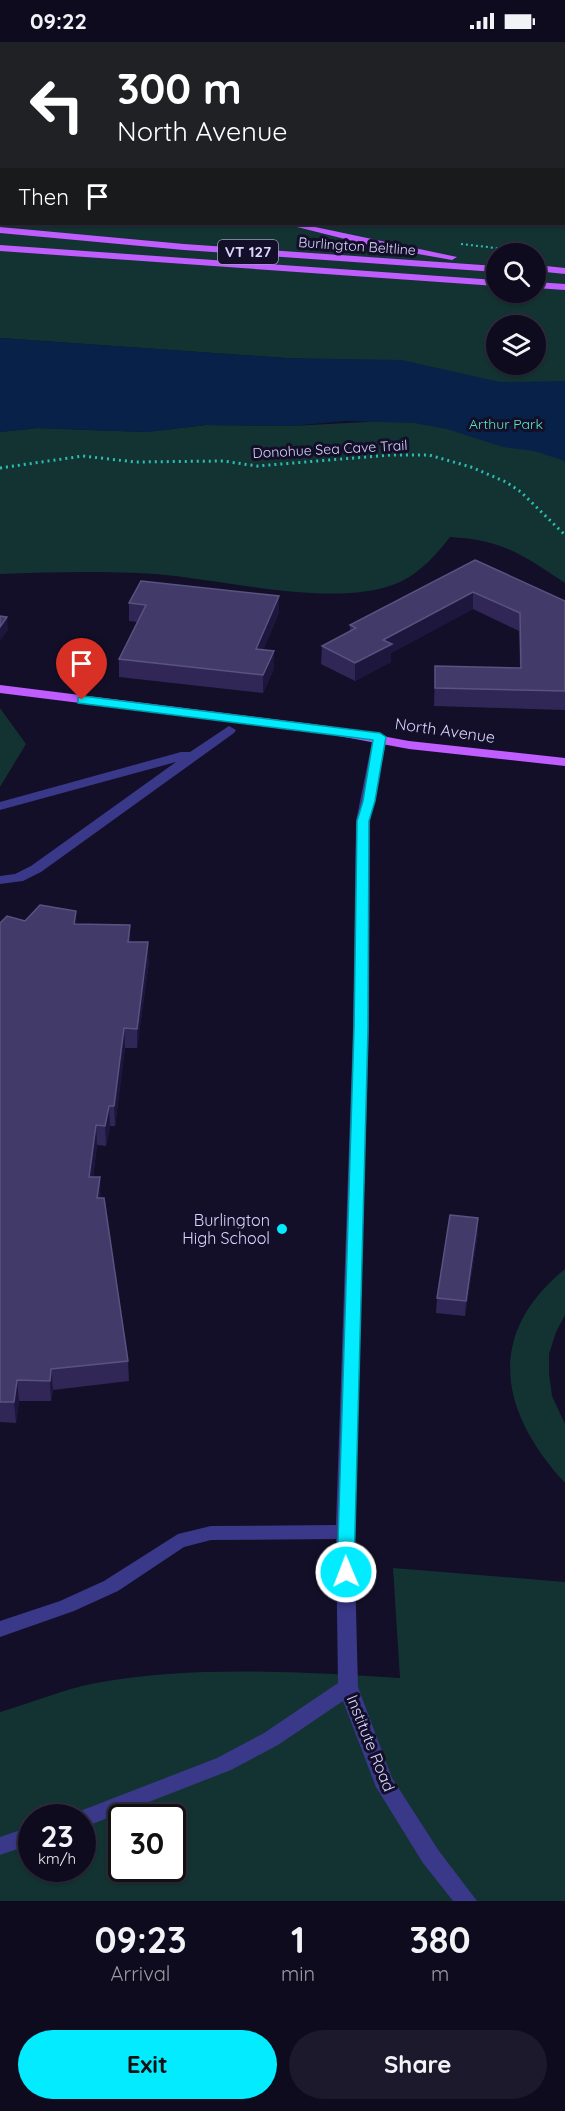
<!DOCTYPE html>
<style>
body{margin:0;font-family:Quicksand,sans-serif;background:#1c192c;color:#f1f3f6;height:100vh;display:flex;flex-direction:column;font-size:22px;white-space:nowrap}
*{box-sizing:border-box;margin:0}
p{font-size:20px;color:#9b9ba4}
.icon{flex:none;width:33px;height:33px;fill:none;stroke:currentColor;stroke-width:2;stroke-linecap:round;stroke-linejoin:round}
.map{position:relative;height:1859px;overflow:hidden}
.panel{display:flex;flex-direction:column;background:#0e0b1f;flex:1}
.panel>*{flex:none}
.guide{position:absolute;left:0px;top:0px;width:566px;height:183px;box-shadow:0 2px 4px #0004,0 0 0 2px #2e2b3d;background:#202124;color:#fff;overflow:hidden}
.fabs{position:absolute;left:486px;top:201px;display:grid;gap:12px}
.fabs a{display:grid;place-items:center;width:60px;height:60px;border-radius:50%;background:#0e0b1f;box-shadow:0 2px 4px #0004,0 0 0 2px #2e2b3d;font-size:30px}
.speed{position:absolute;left:18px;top:1762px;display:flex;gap:12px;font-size:30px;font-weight:700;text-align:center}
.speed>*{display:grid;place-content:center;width:78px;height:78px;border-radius:50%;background:#0e0b1f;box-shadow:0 2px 4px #0004,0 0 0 2px #2e2b3d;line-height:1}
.speed small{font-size:15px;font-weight:400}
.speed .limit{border:3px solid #111;border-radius:9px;background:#fff;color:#111}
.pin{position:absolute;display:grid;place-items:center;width:51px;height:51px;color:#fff;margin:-62px -26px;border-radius:50% 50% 50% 0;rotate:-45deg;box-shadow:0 0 6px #0007}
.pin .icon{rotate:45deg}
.me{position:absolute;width:66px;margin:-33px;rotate:359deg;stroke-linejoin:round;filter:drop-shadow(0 0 4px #0008)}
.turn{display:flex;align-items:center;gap:21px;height:126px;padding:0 18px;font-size:27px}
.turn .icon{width:78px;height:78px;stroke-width:2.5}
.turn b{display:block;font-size:42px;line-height:51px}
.then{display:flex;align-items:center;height:57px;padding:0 18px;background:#0003;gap:12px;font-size:22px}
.eta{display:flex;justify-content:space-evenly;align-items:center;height:102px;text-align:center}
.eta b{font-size:36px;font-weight:800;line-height:42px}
.button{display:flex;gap:12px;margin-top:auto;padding:12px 18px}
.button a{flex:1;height:69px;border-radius:36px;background:#02ebff;color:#111;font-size:24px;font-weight:800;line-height:69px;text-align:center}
.button a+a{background:#1c192c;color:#f1f3f6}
.status{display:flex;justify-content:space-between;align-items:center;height:42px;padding:0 30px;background:#0e0b1f;direction:ltr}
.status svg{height:16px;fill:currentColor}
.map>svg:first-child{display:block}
.green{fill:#123331;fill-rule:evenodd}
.water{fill:#082148}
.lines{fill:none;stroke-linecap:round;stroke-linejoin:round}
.stream{stroke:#082148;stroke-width:5}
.path-far1{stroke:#2bbfb3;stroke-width:2;stroke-dasharray:2 3;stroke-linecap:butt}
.path{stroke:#2bbfb3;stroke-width:3;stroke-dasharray:2 4;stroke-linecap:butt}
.minor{fill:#393889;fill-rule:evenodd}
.major{fill:#bf5dff;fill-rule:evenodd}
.wall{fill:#302757}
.shaded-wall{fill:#1d163d}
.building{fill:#423a69;stroke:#5a5280;stroke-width:1.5}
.route{fill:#02ebff;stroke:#0199a6;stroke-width:1.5}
.poi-dot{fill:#02ebff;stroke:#130f29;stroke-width:2}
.labels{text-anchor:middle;stroke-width:6;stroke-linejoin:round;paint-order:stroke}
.far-street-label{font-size:14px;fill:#dad6ff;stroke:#130f29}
.far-park-label{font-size:14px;fill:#5de5c0;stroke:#130f29}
.shield{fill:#130f29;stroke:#9e9abf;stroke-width:1.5}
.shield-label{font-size:15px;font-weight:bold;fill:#dad6ff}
.street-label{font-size:16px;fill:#dad6ff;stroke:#130f29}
.poi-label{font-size:16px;fill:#dad6ff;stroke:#130f29;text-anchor:end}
</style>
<div class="status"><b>09:22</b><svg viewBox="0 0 49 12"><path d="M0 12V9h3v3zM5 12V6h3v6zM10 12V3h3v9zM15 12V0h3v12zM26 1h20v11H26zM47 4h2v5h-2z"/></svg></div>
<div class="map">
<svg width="565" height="1859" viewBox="0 0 565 1859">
<rect width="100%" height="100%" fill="#130f29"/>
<!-- green -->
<path class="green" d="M0,0H565V541C523,513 503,498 450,495C437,512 421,530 400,540C337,568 223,537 155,532C103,529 52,530 0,532V390L37,386L146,390L206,383L290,384L367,380L411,321L285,316L0,296ZM2,2H564V182H2ZM496,212H536V250H496ZM496,284H536V322H496Z
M0,666L26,702L0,745Z
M565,1227V1273L556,1290L549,1312V1332L552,1354L565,1382V1441C500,1370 484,1293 565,1227Z
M393,1526L565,1540V1859H0V1670C31,1661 64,1647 96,1641C196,1623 299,1630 400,1636ZM32,1776H82V1827H32ZM122,1776H172V1827H122Z"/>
<!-- water -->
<path class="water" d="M0,296L285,316L402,318L500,340L565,339V419L534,409L503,405L447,387L414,381L346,379L290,384L206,383L147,390L37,386L0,390Z"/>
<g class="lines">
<!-- stream -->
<path class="stream" d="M66,0L68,2"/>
<!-- path-far1 -->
<path class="path-far1" d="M22,0L24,2
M461,202L531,210"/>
<!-- path -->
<path class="path" d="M0,426L83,414L135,420L223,419L257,424L390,413H429L471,425L506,440L521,450L565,493"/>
<!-- minor -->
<path class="minor" d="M229,684L236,688L234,691L41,830L23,839L0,842V834L15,832L31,824L176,720L0,768V760L181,710H190Z
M380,691L387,695L370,779L369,987L354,1490L358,1645L392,1736L439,1809L477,1859H453L423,1821L376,1745L343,1659L278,1703L231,1728L82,1786V1776H72L75,1771L217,1716L264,1691L338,1641L336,1497L211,1498L184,1505L118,1549L74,1569L0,1595V1579L60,1559L104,1539L178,1492L211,1484L336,1483L353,987L356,779L373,695Z
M32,1784V1802L0,1813V1795Z"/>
<!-- major -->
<path class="major" d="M0,4L2,5V11H0Z
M285,182H301L457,215L452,218L373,204Z
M0,185L184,202L496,224V230L184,208L0,191Z
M0,203L496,238V244L0,209Z
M536,223L565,226V232L536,229Z
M536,240L565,242V248L536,246Z
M0,643L328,684L409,699L565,716V724L409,707L328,692L0,651Z"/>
</g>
<!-- wall -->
<path class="wall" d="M475,518L565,568V668L434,664L435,624L520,626L519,589L473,567L391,611V620L355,639L321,622L322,604L350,589V583Z
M279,554V571L263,608L274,609V627L263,651L119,635V617L138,580L129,579V561Z
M0,881L77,882L131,900L149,919L137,1006H125L115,1084H110L106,1104L97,1103L93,1135L101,1156L128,1319L129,1339L53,1348L51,1359H19L16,1381L0,1380Z
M478,1191L465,1274L436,1271L437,1256Z"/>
<!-- shaded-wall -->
<path class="shaded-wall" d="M473,550V567L391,611V620L355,639V621L383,598Z
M279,554V571L256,625V607Z
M7,575L8,588L0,599V585Z
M274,609V627L263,651V633Z
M76,869L77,888L74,882Z
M130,883L131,902L128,900Z
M148,900L149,919L137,1006V987Z
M124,986L125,1006L115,1084L114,1064Z
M109,1064L110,1084L106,1104L105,1084Z
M96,1083L97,1103L90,1155L89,1135Z
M100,1135L101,1155L98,1176L97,1156Z
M478,1176V1191L465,1274L466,1259Z
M51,1327L53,1348L51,1359L50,1339Z
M17,1338L19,1359L16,1381L14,1360Z"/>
<!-- building -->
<path class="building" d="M475,518L565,559V649L435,646V624L521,626L520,571L473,550L383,598L392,602L355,621L322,604L356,586L350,583Z
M141,539L279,554L256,607L274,609L263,633L119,617L146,563L129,561Z
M0,574L7,575L0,585Z
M40,863L76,869L74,882L130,883L128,900H148L137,987L124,986L114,1064H109L105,1084L96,1083L89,1135H100L97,1156H104L128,1319L51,1327L50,1339L17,1338L14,1360H0V881L7,874L25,879Z
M450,1173L478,1176L466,1259L437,1256Z"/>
<!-- route -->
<path class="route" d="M82,654L380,691L386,695L375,759L369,779L368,987L354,1530L352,1535H339L337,1530L354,987L357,779L363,759L373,698L78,661V656Z"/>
<!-- markers -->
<circle class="poi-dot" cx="282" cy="1187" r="6"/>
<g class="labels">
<!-- far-street labels -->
<g class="far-street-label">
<text transform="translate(357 204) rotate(4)" y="5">Burlington Beltline</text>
<text transform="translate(330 407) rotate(-3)" y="5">Donohue Sea Cave Trail</text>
</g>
<!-- far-park labels -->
<g class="far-park-label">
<text x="506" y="387">Arthur Park</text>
</g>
<!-- shield labels -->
<rect class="shield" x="218" y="198" width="60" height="24" rx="4.5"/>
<g class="shield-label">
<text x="248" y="215">VT 127</text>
</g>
<!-- street labels -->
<g class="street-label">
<text transform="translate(445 688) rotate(8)" y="6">North Avenue</text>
<text transform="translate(371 1701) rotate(68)" y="6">Institute Road</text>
</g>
<!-- poi labels -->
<g class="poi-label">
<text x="270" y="1184">Burlington<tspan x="270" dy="18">High School</tspan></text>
</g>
</g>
</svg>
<div class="fabs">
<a><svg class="icon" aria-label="search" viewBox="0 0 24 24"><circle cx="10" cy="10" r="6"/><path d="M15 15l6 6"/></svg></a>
<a><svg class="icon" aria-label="layers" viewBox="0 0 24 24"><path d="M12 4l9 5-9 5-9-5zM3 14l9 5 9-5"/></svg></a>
</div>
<div class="speed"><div>23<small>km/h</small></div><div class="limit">30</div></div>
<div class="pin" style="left:82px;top:658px;background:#d93025"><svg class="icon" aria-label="arrive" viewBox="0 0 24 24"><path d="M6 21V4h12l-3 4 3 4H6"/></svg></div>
<svg class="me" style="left:346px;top:1530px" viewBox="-20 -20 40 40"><circle r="17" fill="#02ebff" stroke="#fff" stroke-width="3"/><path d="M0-11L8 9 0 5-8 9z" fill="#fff"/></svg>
<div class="guide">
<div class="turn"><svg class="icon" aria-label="left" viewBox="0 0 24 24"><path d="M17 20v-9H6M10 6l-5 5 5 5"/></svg><div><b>300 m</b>North Avenue</div></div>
<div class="then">Then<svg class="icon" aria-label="arrive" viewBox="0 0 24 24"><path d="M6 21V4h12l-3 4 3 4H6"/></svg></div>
</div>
</div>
<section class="panel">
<div class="eta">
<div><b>09:23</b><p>Arrival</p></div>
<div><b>1</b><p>min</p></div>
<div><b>380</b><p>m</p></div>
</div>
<div class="button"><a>Exit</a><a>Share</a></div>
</section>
